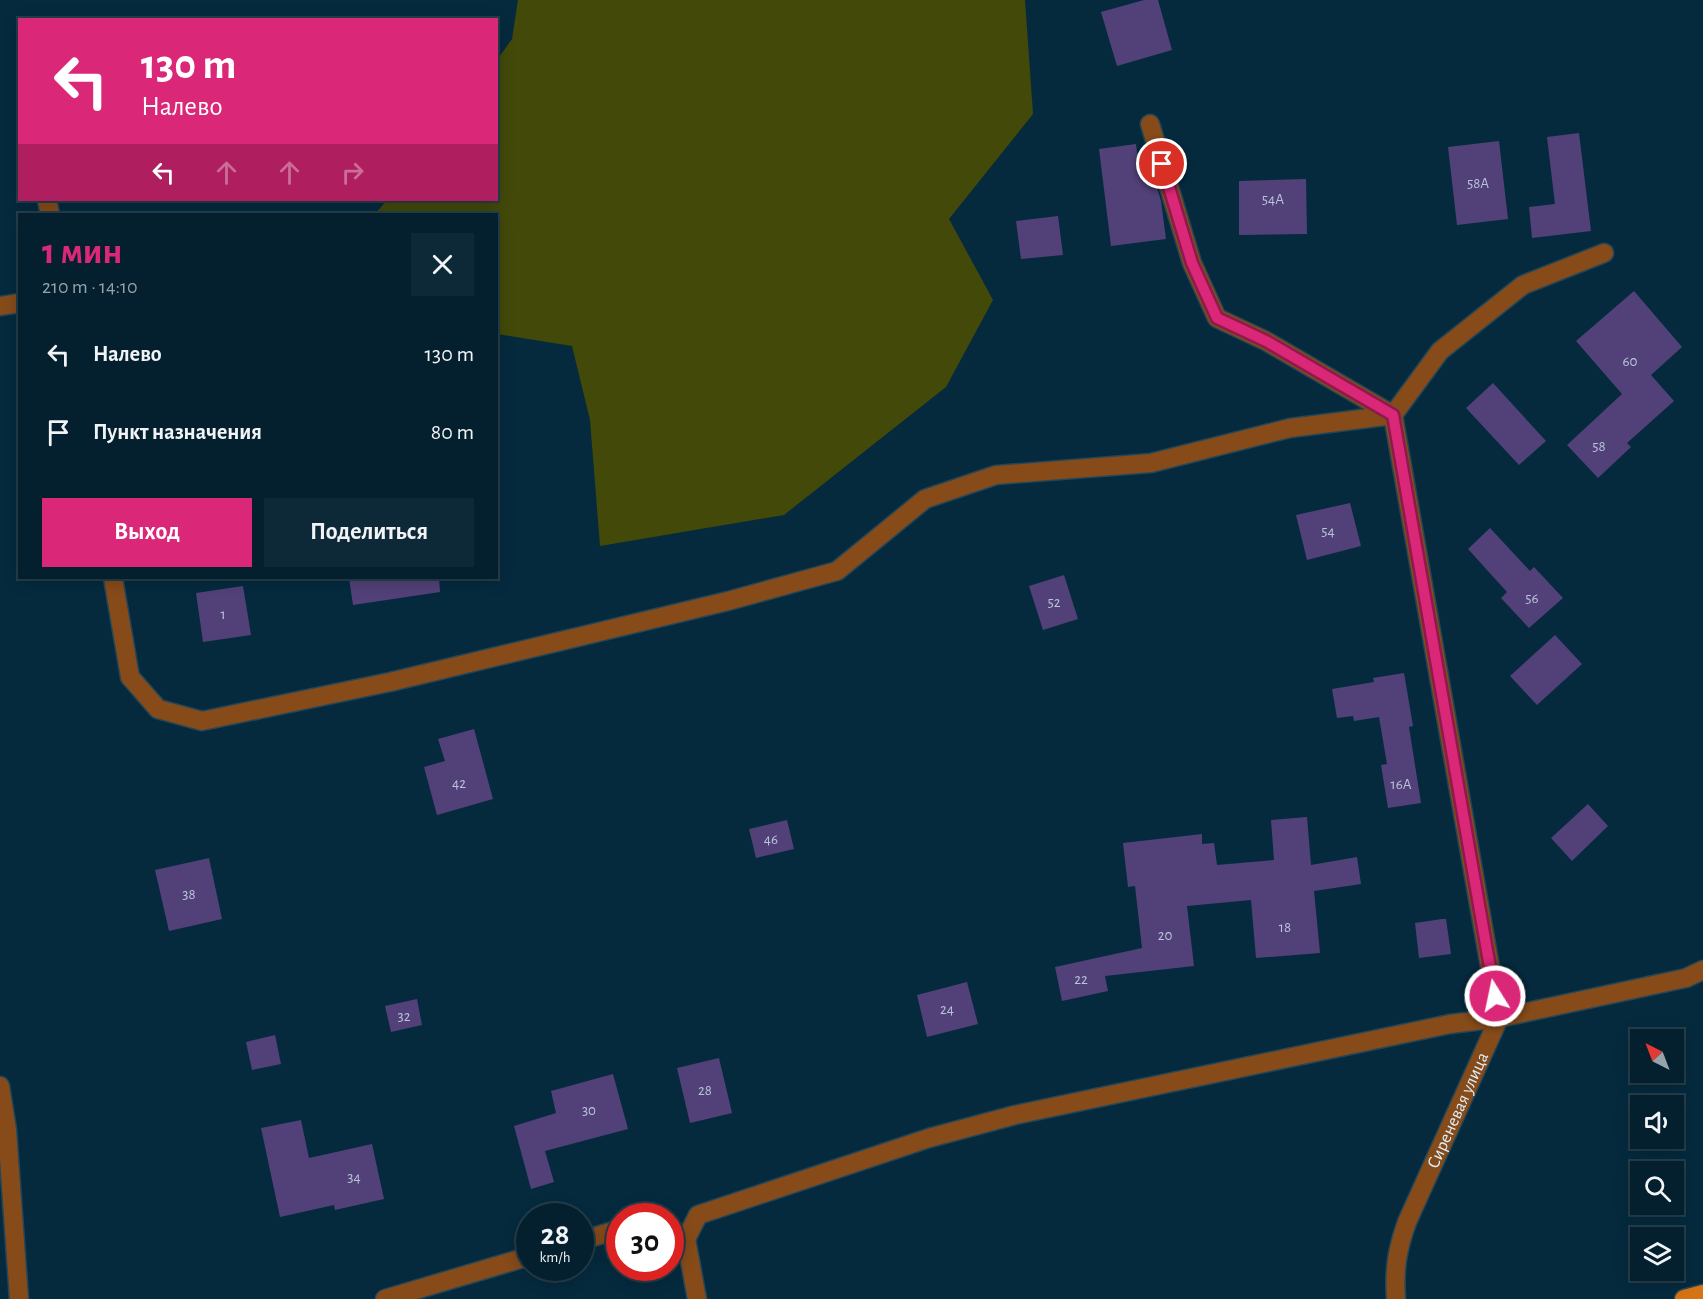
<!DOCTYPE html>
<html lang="ru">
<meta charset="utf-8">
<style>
body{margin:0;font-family:"Alegreya Sans",sans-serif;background:#0d2836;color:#f1f3f6;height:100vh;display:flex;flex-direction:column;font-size:22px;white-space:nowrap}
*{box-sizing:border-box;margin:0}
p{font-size:20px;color:#97a3aa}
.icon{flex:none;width:33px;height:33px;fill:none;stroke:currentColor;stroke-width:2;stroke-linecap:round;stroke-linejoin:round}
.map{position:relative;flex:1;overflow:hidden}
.details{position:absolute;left:18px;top:213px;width:480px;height:366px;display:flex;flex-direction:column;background:#04202e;border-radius:0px;box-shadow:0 3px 15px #0003,0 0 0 2px #253e4a}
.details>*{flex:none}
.banner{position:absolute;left:18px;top:18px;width:480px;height:183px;border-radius:0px;box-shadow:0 3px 15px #0003,0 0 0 2px #253e4a;background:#db2777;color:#fff;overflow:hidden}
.needle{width:39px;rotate:318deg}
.buttons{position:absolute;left:1630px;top:1029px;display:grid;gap:12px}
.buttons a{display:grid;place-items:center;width:54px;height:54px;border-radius:0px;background:#04202e;box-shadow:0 3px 15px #0003,0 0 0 2px #253e4a;font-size:30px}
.speed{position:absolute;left:516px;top:1203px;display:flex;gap:12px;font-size:30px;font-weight:700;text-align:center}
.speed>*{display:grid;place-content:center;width:78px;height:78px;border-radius:50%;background:#04202e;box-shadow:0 3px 15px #0003,0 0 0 2px #253e4a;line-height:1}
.speed small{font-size:15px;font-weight:400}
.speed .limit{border:9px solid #d22;background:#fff;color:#111}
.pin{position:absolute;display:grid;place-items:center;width:51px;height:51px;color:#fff;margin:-26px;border:3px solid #fff;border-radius:50%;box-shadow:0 2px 6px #0007}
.me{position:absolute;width:66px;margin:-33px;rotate:350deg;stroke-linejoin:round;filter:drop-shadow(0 0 4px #0008)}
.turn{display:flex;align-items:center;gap:21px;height:126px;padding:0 24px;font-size:27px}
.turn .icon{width:78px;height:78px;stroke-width:2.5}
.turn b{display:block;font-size:42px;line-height:51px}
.lanes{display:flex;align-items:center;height:57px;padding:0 24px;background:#0003;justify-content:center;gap:30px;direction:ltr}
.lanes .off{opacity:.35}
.round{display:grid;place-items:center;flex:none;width:63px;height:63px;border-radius:0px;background:#0d2836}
.overview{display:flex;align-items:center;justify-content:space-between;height:102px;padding:0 24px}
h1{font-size:36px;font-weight:700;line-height:45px;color:#db2777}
.button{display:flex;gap:12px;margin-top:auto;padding:12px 24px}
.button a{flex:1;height:69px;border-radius:0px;background:#db2777;color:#fff;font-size:24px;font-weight:700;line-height:69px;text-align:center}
.button a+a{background:#0d2836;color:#f1f3f6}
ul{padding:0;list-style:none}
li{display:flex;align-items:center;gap:18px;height:78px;padding:0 24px}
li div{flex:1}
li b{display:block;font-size:22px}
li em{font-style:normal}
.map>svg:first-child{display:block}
.green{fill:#424909}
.building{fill:#524178}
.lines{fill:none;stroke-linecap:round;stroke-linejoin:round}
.minor-casing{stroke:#234658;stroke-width:21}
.major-casing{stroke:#234658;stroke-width:21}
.minor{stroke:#864b19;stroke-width:18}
.major{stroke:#d57315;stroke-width:18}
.route-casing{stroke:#8e194d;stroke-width:15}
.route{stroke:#db2777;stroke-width:10}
.labels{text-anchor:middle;stroke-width:4.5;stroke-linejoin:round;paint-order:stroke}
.number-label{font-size:15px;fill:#b9c4da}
.street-label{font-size:18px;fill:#dbeffb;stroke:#002033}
</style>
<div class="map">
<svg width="1703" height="1299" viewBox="0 0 1703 1299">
<rect width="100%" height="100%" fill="#052a3e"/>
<!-- green -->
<path class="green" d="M518,0H1025L1033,114L949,219L993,300L946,387L784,515L600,546L590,420L572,346L497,334L496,214H375L387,200H496L497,60L512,39Z"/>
<!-- building -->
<path class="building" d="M1144,0H1158L1172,50L1117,66L1101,12Z
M1579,133L1591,231L1532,238L1529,207L1555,204L1547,137Z
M1499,141L1508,219L1457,225L1448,147Z
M1136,144L1139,169L1151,167L1161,201L1166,239L1111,246L1099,149Z
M1306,179L1307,234L1239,235V181Z
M1058,216L1063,255L1021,259L1016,221Z
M1634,291L1682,347L1651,375L1674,401L1627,443L1631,447L1598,478L1567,445L1622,394L1576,341Z
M1493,383L1546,441L1519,465L1466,408Z
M1350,503L1361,546L1307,560L1296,515Z
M1490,528L1530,571L1534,567L1563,598L1529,628L1501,598L1507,592L1468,549Z
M1064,575L1078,619L1043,630L1029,586Z
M349,578H439L440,592L353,605Z
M243,586L251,635L203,642L196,593Z
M1555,635L1582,664L1537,705L1510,676Z
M1404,673L1413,726L1409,727L1421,803L1388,808L1381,765L1387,764L1379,717L1354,721L1353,716L1337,718L1332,689L1374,682L1373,678Z
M474,729L493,799L437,815L424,767L445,761L438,739Z
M1588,804L1608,826L1572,861L1551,838Z
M1307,817L1311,865L1357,857L1361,884L1314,891L1320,953L1256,958L1251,900L1187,906L1194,966L1105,976L1108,991L1062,1001L1055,967L1142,948L1135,886L1128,887L1123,843L1202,834V844L1214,843L1217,865L1274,860L1271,820Z
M787,820L794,849L756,858L749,829Z
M209,858L222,919L169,931L155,870Z
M1442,919H1446L1451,954L1419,958L1415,923Z
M967,982L978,1024L927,1037L917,995Z
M417,999L422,1025L391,1032L385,1006Z
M275,1035L281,1064L252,1070L246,1042Z
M719,1058L732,1113L690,1123L677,1068Z
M613,1074L628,1129L545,1151L554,1182L531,1189L514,1126L556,1113L551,1091Z
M301,1120L309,1158L372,1144L384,1199L335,1210L334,1205L280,1217L261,1128Z"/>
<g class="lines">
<defs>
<g id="minor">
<path d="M1150,124L1192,263L1217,318L1266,341L1393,415"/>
<path d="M47,200L50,214"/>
<path d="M0,306L20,303"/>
<path d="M113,578L130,677L158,709L202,721L390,682L728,601L837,571L925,499L996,475L1151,463L1290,428L1393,415"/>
<path d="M0,1086L7,1130L19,1299"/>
<path d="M670,1237L686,1239L697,1299"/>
<path d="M686,1239L698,1215L929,1138L1015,1115L1450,1024L1499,1018L1393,415L1440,351L1523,285L1604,253"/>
<path d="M580,1241L620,1229"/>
<path d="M385,1299L530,1256"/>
<path id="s1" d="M1396,1299C1394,1269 1397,1250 1407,1222L1499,1018L1686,978L1703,970"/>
</g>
<path id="major" d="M1684,1299L1703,1294"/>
</defs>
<!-- minor casing -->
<use href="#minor" class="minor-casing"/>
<!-- major casing -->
<use href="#major" class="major-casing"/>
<!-- minor -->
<use href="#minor" class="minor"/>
<!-- major -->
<use href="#major" class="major"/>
</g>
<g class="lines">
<defs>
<path id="route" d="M1162,164L1192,263L1217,318L1266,341L1393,415L1495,996"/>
</defs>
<!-- route casing -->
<use href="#route" class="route-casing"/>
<!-- route -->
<use href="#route" class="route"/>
</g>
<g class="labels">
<!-- number labels -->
<g class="number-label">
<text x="1478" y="188">58А</text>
<text x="1273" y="204">54А</text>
<text x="1630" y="366">60</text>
<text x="1599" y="451">58</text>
<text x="1328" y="536">54</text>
<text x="1532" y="603">56</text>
<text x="1054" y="607">52</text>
<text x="223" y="619">1</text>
<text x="459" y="788">42</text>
<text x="1401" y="789">16А</text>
<text x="771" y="844">46</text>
<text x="189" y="899">38</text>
<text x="1285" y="932">18</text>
<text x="1165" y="940">20</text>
<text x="1081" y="984">22</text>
<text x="947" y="1014">24</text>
<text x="404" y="1021">32</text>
<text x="705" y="1095">28</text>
<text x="589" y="1115">30</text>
<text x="354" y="1182">34</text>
</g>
<!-- street labels -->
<g class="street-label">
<text dy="6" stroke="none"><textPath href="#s1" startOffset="201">Сиреневая улица</textPath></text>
</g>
</g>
</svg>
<div class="buttons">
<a><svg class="needle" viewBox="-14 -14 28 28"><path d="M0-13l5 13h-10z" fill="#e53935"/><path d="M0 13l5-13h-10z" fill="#97a3aa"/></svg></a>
<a><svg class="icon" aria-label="sound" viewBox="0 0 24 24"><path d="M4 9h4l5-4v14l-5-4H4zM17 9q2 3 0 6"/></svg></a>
<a><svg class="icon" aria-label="search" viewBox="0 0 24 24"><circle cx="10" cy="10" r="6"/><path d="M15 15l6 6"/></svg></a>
<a><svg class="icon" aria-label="layers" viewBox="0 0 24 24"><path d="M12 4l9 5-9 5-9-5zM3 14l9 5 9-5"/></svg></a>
</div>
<div class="speed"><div>28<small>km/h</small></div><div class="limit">30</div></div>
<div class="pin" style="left:1162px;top:164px;background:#d93025"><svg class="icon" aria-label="arrive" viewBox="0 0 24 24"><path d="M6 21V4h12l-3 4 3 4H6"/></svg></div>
<svg class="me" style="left:1495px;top:996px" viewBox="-20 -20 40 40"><circle r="17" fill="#db2777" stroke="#fff" stroke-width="3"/><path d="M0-11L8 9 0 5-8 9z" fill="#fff"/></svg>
<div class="banner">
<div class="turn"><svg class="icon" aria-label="left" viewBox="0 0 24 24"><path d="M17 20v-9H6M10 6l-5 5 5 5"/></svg><div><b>130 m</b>Налево</div></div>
<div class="lanes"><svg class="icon" aria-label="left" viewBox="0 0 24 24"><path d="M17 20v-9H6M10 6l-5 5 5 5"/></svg><svg class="icon off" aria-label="ahead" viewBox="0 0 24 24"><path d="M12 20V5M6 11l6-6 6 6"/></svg><svg class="icon off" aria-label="ahead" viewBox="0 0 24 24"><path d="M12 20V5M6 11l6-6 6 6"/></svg><svg class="icon off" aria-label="right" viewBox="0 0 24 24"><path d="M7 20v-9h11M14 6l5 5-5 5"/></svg></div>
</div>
<section class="details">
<div class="overview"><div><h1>1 мин</h1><p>210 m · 14:10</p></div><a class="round"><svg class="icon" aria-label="close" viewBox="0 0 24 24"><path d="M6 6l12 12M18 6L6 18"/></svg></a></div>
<ul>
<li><svg class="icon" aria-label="left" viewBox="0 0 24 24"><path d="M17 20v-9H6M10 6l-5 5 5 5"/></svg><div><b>Налево</b></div><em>130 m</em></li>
<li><svg class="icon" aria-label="arrive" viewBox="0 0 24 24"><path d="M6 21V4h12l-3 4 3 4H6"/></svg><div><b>Пункт назначения</b></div><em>80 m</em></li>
</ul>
<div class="button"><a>Выход</a><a>Поделиться</a></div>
</section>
</div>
